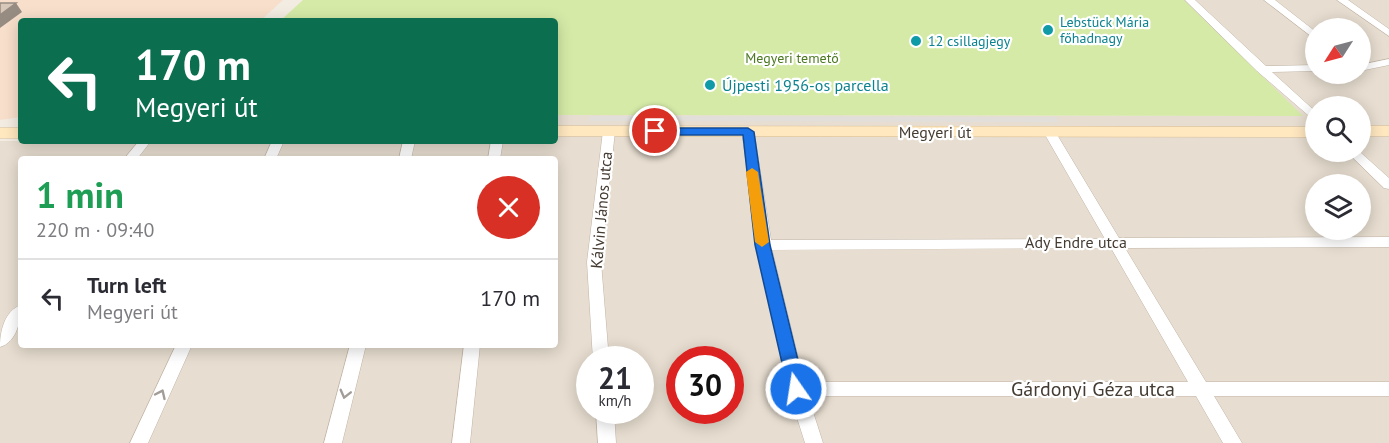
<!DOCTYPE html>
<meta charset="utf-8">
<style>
body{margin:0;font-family:"PT Sans",sans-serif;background:#f2f2f3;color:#2b2b33;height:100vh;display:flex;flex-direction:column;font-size:22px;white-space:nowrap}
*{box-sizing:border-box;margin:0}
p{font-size:20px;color:#7c7c81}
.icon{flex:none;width:33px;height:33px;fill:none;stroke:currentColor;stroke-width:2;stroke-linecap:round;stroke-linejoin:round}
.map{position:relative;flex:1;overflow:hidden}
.side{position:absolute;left:18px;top:156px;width:540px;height:192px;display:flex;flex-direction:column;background:#fff;border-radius:6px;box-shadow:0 3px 15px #0003}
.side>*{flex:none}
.hud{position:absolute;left:18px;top:18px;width:540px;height:126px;border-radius:6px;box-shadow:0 3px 15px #0003;background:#0b6e4f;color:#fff;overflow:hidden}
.needle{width:39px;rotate:234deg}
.controls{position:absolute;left:1305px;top:18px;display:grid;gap:12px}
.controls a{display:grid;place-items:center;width:66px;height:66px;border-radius:50%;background:#fff;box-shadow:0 3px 15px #0003;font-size:30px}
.speed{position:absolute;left:576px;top:346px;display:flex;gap:12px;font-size:30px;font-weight:700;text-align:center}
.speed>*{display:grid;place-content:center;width:78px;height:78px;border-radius:50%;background:#fff;box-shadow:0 3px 15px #0003;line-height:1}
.speed small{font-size:15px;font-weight:400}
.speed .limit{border:9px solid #d22;background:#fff;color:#111}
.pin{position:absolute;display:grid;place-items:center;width:51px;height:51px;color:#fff;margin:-26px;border:3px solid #fff;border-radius:50%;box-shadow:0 2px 6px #0007}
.me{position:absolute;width:66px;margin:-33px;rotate:347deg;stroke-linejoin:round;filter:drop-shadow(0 0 4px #0008)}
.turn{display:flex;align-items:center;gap:21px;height:126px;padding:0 18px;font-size:27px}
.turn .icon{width:78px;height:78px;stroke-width:2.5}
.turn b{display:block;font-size:42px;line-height:51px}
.round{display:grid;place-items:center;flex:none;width:63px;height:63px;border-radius:32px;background:#f2f2f3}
.head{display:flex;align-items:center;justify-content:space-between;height:102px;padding:0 18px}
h1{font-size:36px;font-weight:700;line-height:45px;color:#1e9e55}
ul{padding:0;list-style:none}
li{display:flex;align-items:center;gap:18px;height:78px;padding:0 18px;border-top:2px solid #e1e1e2}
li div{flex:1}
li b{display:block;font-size:22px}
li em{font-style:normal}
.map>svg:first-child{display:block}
.residential{fill:#e7ddd0;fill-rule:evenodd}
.commercial{fill:#f7dfcb}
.green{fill:#d5eaa7}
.parking{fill:#e2dfdb}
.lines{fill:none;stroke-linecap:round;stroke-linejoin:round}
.minor-casing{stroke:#c1b5a7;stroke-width:1}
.secondary-casing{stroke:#d9bd90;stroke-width:1}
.minor{fill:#fff;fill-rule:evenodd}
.secondary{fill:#ffe8c0;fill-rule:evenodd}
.shaded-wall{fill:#978c82}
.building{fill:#d8c8ba;stroke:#978c82;stroke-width:1.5}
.oneway{stroke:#a29d98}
.route{fill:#1a73e8;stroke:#114b97;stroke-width:1.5}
.slow{fill:#f59e0b}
.culture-dot{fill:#0f9aa8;stroke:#fff;stroke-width:2}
.labels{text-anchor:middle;stroke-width:4.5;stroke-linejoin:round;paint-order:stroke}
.far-culture-label{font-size:14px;fill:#0d838f;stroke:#fff;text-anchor:start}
.far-park-label{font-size:14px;fill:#4e7923;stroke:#fff}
.culture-label{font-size:16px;fill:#0d838f;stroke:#fff;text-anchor:start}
.street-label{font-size:16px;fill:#443b32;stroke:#fff}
.near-street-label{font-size:20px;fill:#443b32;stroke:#fff}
</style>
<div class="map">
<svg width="1389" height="443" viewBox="0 0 1389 443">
<rect width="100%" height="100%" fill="#f3ece2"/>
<!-- residential -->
<path class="residential" d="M1184,0H1389V443H0V141H555V115L1302,116ZM1316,28H1360V74H1316ZM1316,106H1360V152H1316ZM21,159H555V345H21ZM1316,184H1360V230H1316ZM590,360H640V411H590ZM680,360H730V411H680Z"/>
<!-- commercial -->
<path class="commercial" d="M0,0H283L260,21H21V117L0,120Z"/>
<!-- green -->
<path class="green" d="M303,0H1184L1303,116L555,115V21H280Z"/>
<!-- parking -->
<path class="parking" d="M590,116L1056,117L1059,122L589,121Z"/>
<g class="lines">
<defs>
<path id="minor" d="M1185,0H1195L1266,66L1316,65V71L1272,72L1316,112V122L1257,71Z
M1264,0H1275L1316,32V40Z
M1337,0H1348L1389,29V36Z
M1389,59V65L1360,71V65Z
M609,127L615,131L601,262L609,360H593L587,262L603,131Z
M748,128L754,132L771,240L1105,239L1044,133L1050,129L1056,133L1119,238L1389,237V247L1125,248L1206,382H1389V396H1214L1242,443H1223L1196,396H808L823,443H805L788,389L758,249L755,245L757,242L742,132ZM1111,248L1188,382H804L772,250Z
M139,141H151L137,159H124Z
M272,141H284L276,159H264Z
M403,141H415L411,159H399Z
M491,141H503L500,159H488Z
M1347,152H1360L1389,178V189L1384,188Z
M21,305C21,320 17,342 0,347C0,332 4,311 21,305Z
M176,345H192L148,443H130Z
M350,345H366L342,443H324Z
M464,345H480L470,443H452Z
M596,411H614L616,443H598Z"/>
<path id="secondary" d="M555,126L1316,127V137L555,136Z
M1360,126H1389V136H1360Z
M0,128H21V138H0Z"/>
</defs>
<!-- minor casing -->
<use href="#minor" class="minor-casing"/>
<!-- secondary casing -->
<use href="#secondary" class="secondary-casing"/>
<!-- minor -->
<use href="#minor" class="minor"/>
<!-- secondary -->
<use href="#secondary" class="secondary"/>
</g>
<!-- shaded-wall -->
<path class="shaded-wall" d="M16,3L22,12L0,28V15Z"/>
<!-- building -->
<path class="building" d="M0,3H16L0,15Z"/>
<!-- one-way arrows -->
<defs><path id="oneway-chevron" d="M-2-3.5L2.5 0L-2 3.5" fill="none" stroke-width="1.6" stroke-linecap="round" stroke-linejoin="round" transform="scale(1.5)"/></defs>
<g class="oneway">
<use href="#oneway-chevron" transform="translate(161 394) rotate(-65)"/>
<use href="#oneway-chevron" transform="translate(345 394) rotate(104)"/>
</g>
<!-- route -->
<path class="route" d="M748,128L754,132L770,245L805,389L803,394H790L788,389L755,245L743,135H655L649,131L655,128Z"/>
<!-- slow -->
<path class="slow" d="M752,168L758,172L769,242L762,247L755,242L746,172Z"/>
<!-- markers -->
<g class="culture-dot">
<circle cx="1048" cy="30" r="6"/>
<circle cx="916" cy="41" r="6"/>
<circle cx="710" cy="85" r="6"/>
</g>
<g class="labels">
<!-- far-culture labels -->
<g class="far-culture-label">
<text x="1060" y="27">Lebstück Mária<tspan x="1060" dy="16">főhadnagy</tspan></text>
<text x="928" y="46">12 csillagjegy</text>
</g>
<!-- far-park labels -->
<g class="far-park-label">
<text x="792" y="63">Megyeri temető</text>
</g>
<!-- culture labels -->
<g class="culture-label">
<text x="722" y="91">Újpesti 1956-os parcella</text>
</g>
<!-- street labels -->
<g class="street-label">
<text x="935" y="138">Megyeri út</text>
<text transform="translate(601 210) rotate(-85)" y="6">Kálvin János utca</text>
<text x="1076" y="248">Ady Endre utca</text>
</g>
<!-- near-street labels -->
<g class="near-street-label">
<text x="1093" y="396">Gárdonyi Géza utca</text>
</g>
</g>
</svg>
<div class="controls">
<a><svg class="needle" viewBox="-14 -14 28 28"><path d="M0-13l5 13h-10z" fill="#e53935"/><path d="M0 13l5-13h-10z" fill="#7c7c81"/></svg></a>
<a><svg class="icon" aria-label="search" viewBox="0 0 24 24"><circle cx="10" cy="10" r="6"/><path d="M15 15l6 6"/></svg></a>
<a><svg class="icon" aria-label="layers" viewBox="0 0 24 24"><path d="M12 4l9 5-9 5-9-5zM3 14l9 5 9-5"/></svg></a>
</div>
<div class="speed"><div>21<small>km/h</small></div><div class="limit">30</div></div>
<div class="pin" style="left:655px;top:131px;background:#d93025"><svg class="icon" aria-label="arrive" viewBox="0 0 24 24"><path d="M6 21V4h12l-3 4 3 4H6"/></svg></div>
<svg class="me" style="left:796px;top:389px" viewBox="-20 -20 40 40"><circle r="17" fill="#1a73e8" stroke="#fff" stroke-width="3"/><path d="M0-11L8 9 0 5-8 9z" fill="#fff"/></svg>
<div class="hud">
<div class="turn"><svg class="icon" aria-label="left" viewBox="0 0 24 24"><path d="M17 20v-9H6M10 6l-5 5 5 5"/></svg><div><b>170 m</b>Megyeri út</div></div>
</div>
<section class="side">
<div class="head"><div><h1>1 min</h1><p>220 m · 09:40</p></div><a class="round" style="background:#d93025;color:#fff"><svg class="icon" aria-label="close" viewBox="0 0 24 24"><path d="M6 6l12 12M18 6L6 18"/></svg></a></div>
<ul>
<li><svg class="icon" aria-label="left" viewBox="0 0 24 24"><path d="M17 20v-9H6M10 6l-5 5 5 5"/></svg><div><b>Turn left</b><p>Megyeri út</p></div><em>170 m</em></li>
</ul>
</section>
</div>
